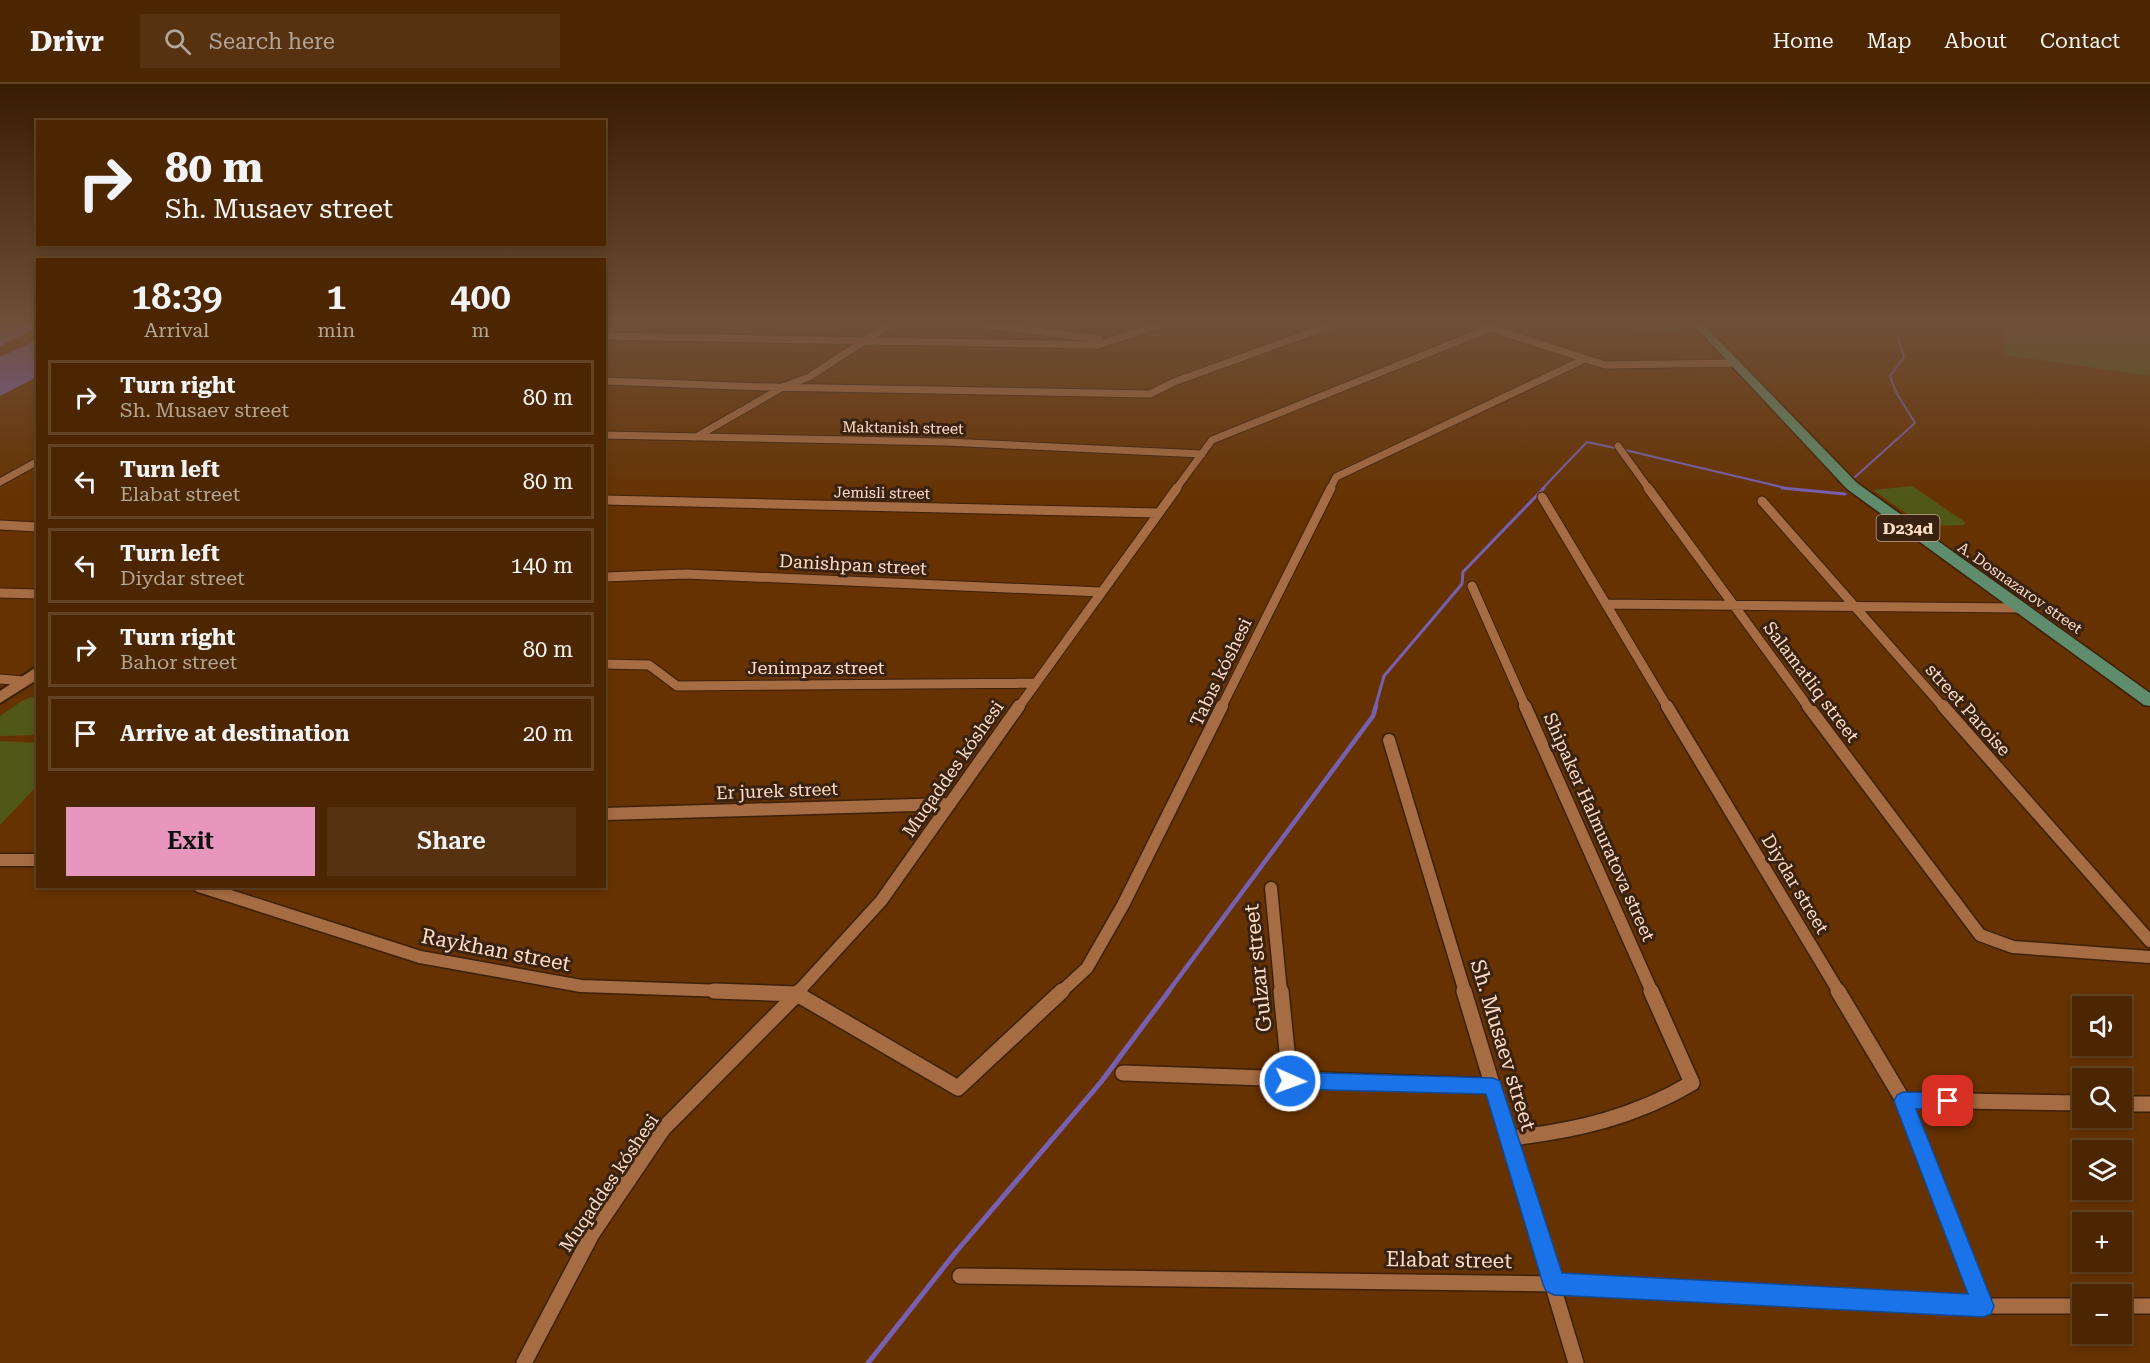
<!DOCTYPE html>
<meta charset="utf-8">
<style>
body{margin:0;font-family:"Roboto Serif",serif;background:#563210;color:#f1f3f6;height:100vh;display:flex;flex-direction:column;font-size:22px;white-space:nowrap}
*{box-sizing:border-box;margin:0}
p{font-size:20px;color:#b2a599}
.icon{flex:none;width:33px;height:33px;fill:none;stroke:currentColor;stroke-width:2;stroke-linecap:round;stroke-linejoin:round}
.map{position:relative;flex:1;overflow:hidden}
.panel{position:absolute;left:36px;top:174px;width:570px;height:630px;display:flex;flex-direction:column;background:#4c2601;border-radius:0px;box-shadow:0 3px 9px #0003,0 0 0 2px #634323}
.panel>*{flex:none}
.guide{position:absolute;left:36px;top:36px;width:570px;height:126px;border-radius:0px;box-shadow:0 3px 9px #0003,0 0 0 2px #634323;background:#4c2601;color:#f1f3f6;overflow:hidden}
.controls{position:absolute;left:2072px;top:912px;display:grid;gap:12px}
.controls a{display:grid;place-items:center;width:60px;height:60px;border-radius:0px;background:#4c2601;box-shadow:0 3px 9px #0003,0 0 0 2px #634323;font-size:30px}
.pin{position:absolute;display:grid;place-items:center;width:51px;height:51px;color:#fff;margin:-26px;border-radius:12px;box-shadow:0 3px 9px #0006}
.me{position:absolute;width:66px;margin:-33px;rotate:92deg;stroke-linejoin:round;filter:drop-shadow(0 0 4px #0008)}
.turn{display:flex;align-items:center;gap:21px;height:126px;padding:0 30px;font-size:27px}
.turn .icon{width:78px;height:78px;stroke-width:2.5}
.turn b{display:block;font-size:42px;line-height:51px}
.eta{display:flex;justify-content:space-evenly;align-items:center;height:102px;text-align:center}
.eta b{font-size:36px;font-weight:600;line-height:42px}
.primary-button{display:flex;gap:12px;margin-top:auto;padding:12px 30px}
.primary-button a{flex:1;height:69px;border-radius:0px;background:#e797bd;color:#111;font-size:24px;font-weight:600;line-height:69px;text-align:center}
.primary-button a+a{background:#563210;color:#f1f3f6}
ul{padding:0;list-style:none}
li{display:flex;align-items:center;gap:18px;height:75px;margin:0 12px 9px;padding:0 18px;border:3px solid #634323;border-radius:0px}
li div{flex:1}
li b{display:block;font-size:22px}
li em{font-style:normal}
header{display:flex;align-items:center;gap:36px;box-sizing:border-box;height:84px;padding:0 30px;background:#4c2601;border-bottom:2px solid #634323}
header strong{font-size:28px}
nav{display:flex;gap:33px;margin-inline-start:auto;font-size:21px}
.search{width:420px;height:54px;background:#563210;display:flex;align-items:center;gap:15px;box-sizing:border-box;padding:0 21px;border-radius:0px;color:#b2a599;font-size:22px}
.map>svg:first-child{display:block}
.green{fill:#515817}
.water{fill:#7760b1}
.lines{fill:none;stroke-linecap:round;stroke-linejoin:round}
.stream-far3{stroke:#7760b1;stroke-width:2}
.stream-far2{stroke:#7760b1;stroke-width:3}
.stream-far1{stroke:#7760b1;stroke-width:4.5}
.stream{stroke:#7760b1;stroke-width:5}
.minor-far3-casing{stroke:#3d200a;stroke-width:9}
.minor-far2-casing{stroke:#3d200a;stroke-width:11}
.minor-far1-casing{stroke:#3d200a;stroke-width:15}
.minor-casing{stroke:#3d200a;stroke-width:18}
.secondary-casing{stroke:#3d200a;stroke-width:4}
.primary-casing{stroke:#3d200a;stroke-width:3}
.minor-far3{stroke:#a66c43;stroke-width:7}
.minor-far2{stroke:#a66c43;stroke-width:9}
.minor-far1{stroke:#a66c43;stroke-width:12}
.minor{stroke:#a66c43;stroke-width:15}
.secondary{fill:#a66c43;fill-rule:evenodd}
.primary{fill:#5f8c6c;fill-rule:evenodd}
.route{fill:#1a73e8;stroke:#114b97;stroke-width:1.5}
.labels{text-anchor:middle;stroke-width:6;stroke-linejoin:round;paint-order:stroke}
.far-street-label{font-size:15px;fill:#feddc8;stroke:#3a2211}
.shield{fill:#3a2211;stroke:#c3a591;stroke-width:1.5}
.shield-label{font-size:16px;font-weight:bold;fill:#feddc8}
.street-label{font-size:18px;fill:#feddc8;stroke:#3a2211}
.near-street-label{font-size:21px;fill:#feddc8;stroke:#3a2211}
</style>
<header>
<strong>Drivr</strong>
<div class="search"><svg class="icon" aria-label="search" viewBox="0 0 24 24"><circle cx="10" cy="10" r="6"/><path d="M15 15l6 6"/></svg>Search here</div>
<nav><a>Home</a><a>Map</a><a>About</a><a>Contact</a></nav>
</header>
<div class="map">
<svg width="2150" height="1279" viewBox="0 0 2150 1279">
<rect width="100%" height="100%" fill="#663201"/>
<!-- green -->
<path class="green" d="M1630,237H1671L1679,246L1624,244L1629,240Z
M2002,237H2150V292L2005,271Z
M1912,402L1965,438L1964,441L1924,442L1873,406Z
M37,611V651L0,652V632L22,617Z
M0,657L38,659L37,702L0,741Z"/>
<!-- water -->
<path class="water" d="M0,237H37V244L0,262Z
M37,256V293L0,312V273Z"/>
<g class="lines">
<!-- stream-far3 -->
<path class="stream-far3" d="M1625,366L1790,405
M1855,393L1915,339L1896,308L1890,292L1904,273L1898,255
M1542,405L1587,358L1615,364"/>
<!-- stream-far2 -->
<path class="stream-far2" d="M1782,404L1845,410
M1375,624L1384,592L1462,500L1463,488L1544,404"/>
<!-- stream-far1 -->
<path class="stream-far1" d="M1168,908L1373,632L1376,622"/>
<!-- stream -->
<path class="stream" d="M868,1279L955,1169L1101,998L1169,907"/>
<defs>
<path id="minor-far3" d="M956,237L1099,255
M1468,237L1605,281L1736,279
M604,252L1098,261L1172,237
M604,297L767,303L1150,310L1174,298L1342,237
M604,351L946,358L1202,370
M696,353L783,303L809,293L895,237
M1618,362L1649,405
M0,398L38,377
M1176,405L1212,356L1508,237
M1330,405L1336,393L1585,275"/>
<path id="minor-far2" d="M1648,404L1809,624
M1542,413L1668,624
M604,416L1159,429
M1762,417L1944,624
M0,441L38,443
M604,493L686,490L1101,508
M1472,502L1526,624
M0,509L38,510
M1608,520L2020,524
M604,580L649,581L677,602L1035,599
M0,595L24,597
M1018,624L1177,404
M1221,624L1331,404"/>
<path id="minor-far1" d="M1525,622L1652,908
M1667,622L1839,908
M1808,622L1980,851L2013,863L2150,873
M1943,622L2150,857
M1389,656L1465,908
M604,730L950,720
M0,776H38
M199,802L420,873L581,902L755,908
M1271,804L1281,908
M798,908L881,817L1019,622
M1061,908L1087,884L1123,821L1222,622"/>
<path id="minor" d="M714,907L797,910L958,1004L1062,907
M1281,907L1290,997
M1464,907L1576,1279
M1838,907L1903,1016L1983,1222
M1123,989L1493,1002
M1903,1016L2082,1019
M2121,1020H2150
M1510,1054C1575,1047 1635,1033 1692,999L1651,907
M960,1192L1554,1200L1983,1222H2082
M2121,1222H2150
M524,1279L592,1150L663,1045L800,907"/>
<path id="secondary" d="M38,582V595L0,619V607Z"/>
<path id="primary" d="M1690,237H1700L1857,399L2150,609V622L2144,621L1847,405Z"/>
</defs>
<!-- minor-far3 casing -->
<use href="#minor-far3" class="minor-far3-casing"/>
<!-- minor-far2 casing -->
<use href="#minor-far2" class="minor-far2-casing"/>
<!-- minor-far1 casing -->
<use href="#minor-far1" class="minor-far1-casing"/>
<!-- minor casing -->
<use href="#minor" class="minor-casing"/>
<!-- secondary casing -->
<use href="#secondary" class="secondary-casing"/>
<!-- primary casing -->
<use href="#primary" class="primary-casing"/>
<!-- minor-far3 -->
<use href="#minor-far3" class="minor-far3"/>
<!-- minor-far2 -->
<use href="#minor-far2" class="minor-far2"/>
<!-- minor-far1 -->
<use href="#minor-far1" class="minor-far1"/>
<!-- minor -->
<use href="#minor" class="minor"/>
<!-- secondary -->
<use href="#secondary" class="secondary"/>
<!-- primary -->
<use href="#primary" class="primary"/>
</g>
<!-- sky -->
<linearGradient id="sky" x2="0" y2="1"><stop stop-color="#381c01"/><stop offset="0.57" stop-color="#6e4f38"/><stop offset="1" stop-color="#6e4f38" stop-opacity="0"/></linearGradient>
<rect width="2150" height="416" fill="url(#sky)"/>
<!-- route -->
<path class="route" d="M1290,988L1493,994L1500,997L1562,1189L1968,1210L1894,1017L1897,1011L1903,1008L1948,1009L1955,1011L1958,1017L1955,1023L1916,1025L1994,1222L1991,1230L1983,1233L1554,1211L1546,1207L1543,1200L1486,1010L1290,1005L1284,1002L1281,997L1284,991Z"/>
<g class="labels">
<!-- far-street labels -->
<g class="far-street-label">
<text transform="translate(903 344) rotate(1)" y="5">Maktanish street</text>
<text transform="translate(882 409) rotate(1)" y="5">Jemisli street</text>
<text transform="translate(2020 504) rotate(35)" y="5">A. Dosnazarov street</text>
</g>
<!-- shield labels -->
<rect class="shield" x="1876.5" y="431" width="63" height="26" rx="4.5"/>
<g class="shield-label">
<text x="1908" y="450">D234d</text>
</g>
<!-- street labels -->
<g class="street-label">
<text transform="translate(853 481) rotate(3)" y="6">Danishpan street</text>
<text x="816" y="590">Jenimpaz street</text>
<text transform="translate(1221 588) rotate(-64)" y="6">Tabıs kóshesi</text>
<text transform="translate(1811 598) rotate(53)" y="6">Salamatliq street</text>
<text transform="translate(1968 626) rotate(48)" y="6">street Paroise</text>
<text transform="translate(953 685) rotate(-55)" y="6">Muqaddes kóshesi</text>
<text transform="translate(777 707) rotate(-2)" y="6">Er jurek street</text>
<text transform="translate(1599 743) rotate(66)" y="6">Shipaker Halmuratova street</text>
<text transform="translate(1795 800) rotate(59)" y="6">Diydar street</text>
<text transform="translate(609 1099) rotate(-56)" y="6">Muqaddes kóshesi</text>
</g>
<!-- near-street labels -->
<g class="near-street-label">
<text transform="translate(496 866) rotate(11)" y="7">Raykhan street</text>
<text transform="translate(1258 884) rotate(-96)" y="7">Gulzar street</text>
<text transform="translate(1503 961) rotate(73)" y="7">Sh. Musaev street</text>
<text transform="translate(1449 1176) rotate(1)" y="7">Elabat street</text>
</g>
</g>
</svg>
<div class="controls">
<a><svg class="icon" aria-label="sound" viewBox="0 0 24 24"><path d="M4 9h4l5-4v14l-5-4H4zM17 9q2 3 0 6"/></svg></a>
<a><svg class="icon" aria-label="search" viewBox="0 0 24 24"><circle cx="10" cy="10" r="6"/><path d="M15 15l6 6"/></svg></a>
<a><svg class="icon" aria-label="layers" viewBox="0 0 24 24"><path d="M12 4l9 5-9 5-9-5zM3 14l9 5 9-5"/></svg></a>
<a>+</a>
<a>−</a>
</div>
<div class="pin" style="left:1948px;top:1017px;background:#d93025"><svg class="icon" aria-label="arrive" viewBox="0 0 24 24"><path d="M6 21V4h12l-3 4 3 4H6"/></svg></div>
<svg class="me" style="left:1290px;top:997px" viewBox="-20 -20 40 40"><circle r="17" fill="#1a73e8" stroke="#fff" stroke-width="3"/><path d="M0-11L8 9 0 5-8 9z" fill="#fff"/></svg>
<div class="guide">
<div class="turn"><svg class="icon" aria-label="right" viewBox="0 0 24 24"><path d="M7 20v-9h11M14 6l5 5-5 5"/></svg><div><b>80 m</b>Sh. Musaev street</div></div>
</div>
<section class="panel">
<div class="eta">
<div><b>18:39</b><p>Arrival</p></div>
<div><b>1</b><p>min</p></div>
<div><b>400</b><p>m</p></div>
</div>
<ul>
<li><svg class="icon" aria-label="right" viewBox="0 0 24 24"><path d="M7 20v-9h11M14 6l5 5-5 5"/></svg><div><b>Turn right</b><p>Sh. Musaev street</p></div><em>80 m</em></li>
<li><svg class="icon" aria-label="left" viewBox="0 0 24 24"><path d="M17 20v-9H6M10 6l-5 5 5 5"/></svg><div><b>Turn left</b><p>Elabat street</p></div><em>80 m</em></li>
<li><svg class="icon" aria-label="left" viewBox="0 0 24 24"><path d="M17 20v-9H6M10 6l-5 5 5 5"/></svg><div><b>Turn left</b><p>Diydar street</p></div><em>140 m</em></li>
<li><svg class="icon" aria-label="right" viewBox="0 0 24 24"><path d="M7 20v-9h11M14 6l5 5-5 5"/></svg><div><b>Turn right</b><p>Bahor street</p></div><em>80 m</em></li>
<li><svg class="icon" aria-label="arrive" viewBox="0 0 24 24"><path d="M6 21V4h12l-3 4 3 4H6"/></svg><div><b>Arrive at destination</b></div><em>20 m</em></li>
</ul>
<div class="primary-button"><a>Exit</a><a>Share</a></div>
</section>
</div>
